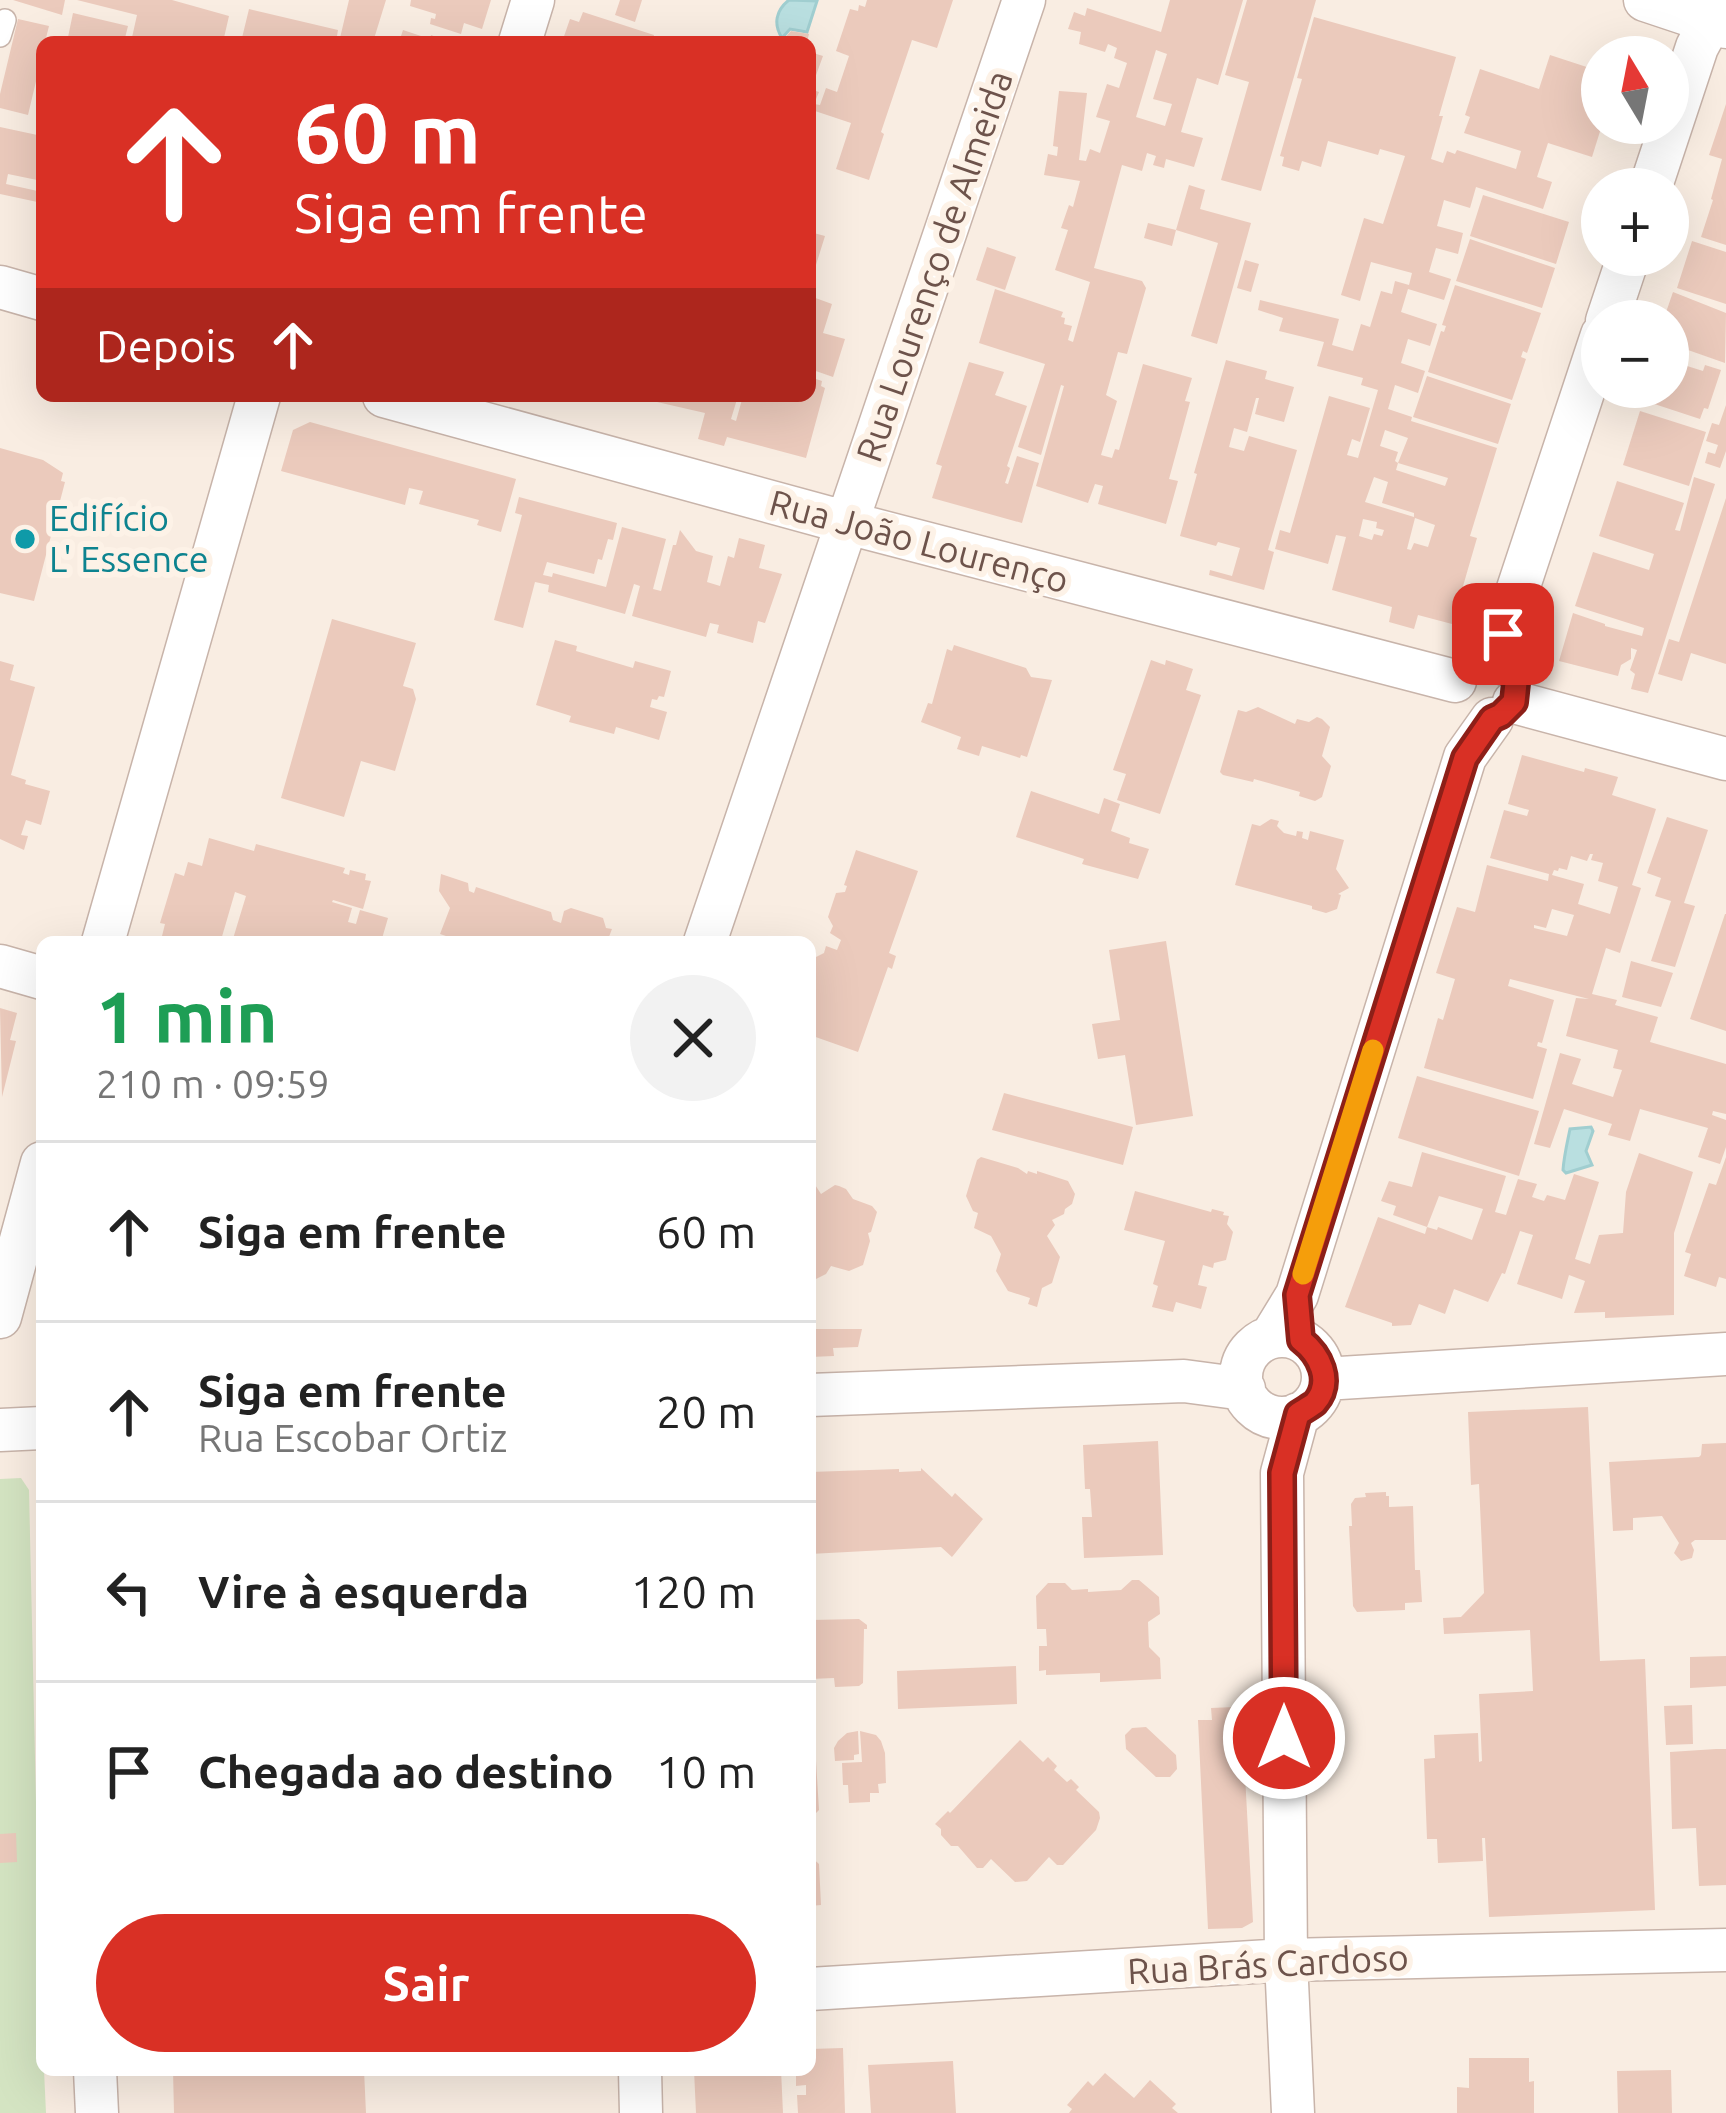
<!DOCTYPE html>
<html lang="pt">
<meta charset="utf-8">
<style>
body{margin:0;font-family:Ubuntu,sans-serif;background:#f2f2f2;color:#222;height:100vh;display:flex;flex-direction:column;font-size:45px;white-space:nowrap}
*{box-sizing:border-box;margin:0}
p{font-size:39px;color:#767676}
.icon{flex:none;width:66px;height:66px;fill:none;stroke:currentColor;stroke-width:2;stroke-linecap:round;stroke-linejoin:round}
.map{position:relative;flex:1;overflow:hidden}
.side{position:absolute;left:36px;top:936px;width:780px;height:1140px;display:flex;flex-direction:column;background:#fff;border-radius:18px;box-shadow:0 12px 48px #0002}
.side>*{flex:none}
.hud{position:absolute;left:36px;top:36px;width:780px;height:366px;border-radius:18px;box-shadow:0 12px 48px #0002;background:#d93025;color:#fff;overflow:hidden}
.needle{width:78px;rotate:350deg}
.buttons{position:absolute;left:1581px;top:36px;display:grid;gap:24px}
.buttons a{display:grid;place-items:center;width:108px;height:108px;border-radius:50%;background:#fff;box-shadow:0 12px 48px #0002;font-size:60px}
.pin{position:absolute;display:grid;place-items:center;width:102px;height:102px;color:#fff;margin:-51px;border-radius:24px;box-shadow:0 6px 18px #0006}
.me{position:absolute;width:132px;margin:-66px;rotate:0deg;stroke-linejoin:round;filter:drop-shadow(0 0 9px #0008)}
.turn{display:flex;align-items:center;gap:42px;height:252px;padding:0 60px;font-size:54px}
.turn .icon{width:156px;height:156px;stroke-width:2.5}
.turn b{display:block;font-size:84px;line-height:102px}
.then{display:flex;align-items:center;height:114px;padding:0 60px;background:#0003;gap:24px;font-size:45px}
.round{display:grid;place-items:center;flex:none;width:126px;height:126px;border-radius:63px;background:#f2f2f2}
.head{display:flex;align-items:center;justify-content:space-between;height:204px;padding:0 60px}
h1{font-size:72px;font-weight:700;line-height:90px;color:#1e9e55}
.action{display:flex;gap:24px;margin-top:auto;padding:24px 60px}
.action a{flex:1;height:138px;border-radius:72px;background:#d93025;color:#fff;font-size:48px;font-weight:700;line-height:138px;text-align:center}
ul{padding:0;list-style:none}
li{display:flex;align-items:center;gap:36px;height:180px;padding:0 60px;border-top:3px solid #e0e0e0}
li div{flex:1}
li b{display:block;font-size:45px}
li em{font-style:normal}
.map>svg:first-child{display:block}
.green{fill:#d4e4c2}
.water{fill:#b9dfe0;stroke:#a0ced0;stroke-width:3}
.building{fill:#ebcabc;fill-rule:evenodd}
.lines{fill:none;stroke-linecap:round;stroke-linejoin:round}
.lane-casing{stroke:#c8b4aa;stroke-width:24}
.street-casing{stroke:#c8b4aa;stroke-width:45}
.lane{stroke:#fff;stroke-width:21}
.street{stroke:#fff;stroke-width:42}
.route-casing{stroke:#8d1f18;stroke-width:30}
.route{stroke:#d93025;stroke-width:21}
.slow{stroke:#f59e0b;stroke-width:21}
.culture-dot{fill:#0f9aa8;stroke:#fdf2e7;stroke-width:4.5}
.labels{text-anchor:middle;stroke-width:12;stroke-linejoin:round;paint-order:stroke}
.street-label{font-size:36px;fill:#6d534b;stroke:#fdf2e7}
.culture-label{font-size:36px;fill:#0d838f;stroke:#fdf2e7;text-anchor:start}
</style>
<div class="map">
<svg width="1726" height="2113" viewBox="0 0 1726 2113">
<rect width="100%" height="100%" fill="#f9ede2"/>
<!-- green -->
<path class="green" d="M21,1478L29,1490L42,2070H44L46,2113H0V1479Z"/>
<!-- water -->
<path class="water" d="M789,0L817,1L807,32L790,29L782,38C773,24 776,10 789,0Z
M1591,1127L1593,1131L1586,1151L1592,1165L1566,1173L1563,1170C1564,1156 1567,1144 1570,1129Z"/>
<!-- building -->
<path class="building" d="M13,0H65L62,15Z
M77,0H172L229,16L223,42H131L137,15Z
M349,0H386L373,42H353L340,38Z
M411,0H491L482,29L464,23L461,34L430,24L431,18L435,19L436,14L410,6Z
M620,0H642L635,22L615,15Z
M867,0H953L937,48L912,40L881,132L884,134L869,180L836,169L851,123L812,110L810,114V89L819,92L814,104L820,105L826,88L837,92L849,56L836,51L850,9L858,11L859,5L865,7Z
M1170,0H1243L1218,85L1197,78L1181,132L1203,138L1194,167L1166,159L1164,168L1153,165L1156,156L1147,153L1142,171L1122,165L1094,268L1142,281L1146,288L1127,354L1118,352L1106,395L1117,401L1101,455L1112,458L1115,449L1119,450L1143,364L1192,378L1185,401L1190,402L1169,479L1178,481L1166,524L1098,504L1103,486L1095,484L1088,503L1036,486L1064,386L1061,385L1041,455L1018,447L1045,364L979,343L995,289L1063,312L1061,317L1065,318L1064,324L1072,326L1068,340L1073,342L1090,282L1055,270L1068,230L1061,228L1069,205L1073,207L1080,181L1044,175L1048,154L1057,156L1058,147L1053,146L1059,91L1087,93L1079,160L1086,161L1090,149L1100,153L1110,121L1096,117L1107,84L1119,88L1127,63L1114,58L1117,48L1108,44L1105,52L1079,44L1081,32L1068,29L1074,12L1085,16L1087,8L1161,32ZM1156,50L1167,54L1153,99L1172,104L1165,126L1136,117Z
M1247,0H1316L1261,191L1221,180L1249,82L1225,75Z
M249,9L338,30L336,42H241Z
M583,12L654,35L652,42H562L570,19L579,22Z
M73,13L128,26L124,42H67Z
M1314,17L1456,57L1439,116H1443L1431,159L1443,163L1447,151L1455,154L1457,150L1516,169L1521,151L1464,133L1470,117L1465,115L1480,69L1539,89L1550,55L1602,72V125L1592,157L1548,143L1537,177L1552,182L1543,209L1476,187L1470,208L1444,200L1437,226L1463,233L1458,254L1436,248L1429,272L1451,279L1444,300L1408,289L1401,312L1437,324L1430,346L1408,339L1401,363L1425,371L1418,393L1395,385L1388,409L1412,417L1411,421L1497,448L1470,536L1477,538L1452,624L1418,615L1414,629L1389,622L1392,607L1332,590L1346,537L1336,535L1328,564L1275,549L1280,530L1290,533L1329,396L1370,408L1360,442L1352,439L1347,455L1358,458L1378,390L1361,385L1363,378L1317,366L1324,342L1279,331L1283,318L1258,310L1260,300L1339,319L1332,345L1353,351L1361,324L1370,327L1381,291L1392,294L1395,281L1409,285L1412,273L1371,262L1360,301L1341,295L1364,218L1383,224L1405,156L1380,149L1378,155L1328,141L1321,167L1302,161L1299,171L1282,166L1284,157L1280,156L1302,79L1297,78ZM1385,430L1408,438L1398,463L1448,478L1445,486L1396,470L1398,463L1395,461L1398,452L1380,446ZM1374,477L1388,482L1382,503L1414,513V517L1365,502ZM1415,518L1435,525L1428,547L1414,543L1411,550L1407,549ZM1363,519L1377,522L1376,528L1384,530L1382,536L1374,534L1372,540L1359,536Z
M18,19L49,26L45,42H42V56L28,115L0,108V94Z
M403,30L430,39L431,35L449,42H399Z
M791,31L809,34L807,42H781Z
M810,52L823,56L815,78L810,76Z
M1726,104V245L1701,237L1713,200L1711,199L1722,159L1709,155Z
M0,127L42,136V181L8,174L6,184L42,192V203L0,194Z
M1189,185L1205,190L1200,209L1251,223L1217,344L1191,336L1218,243L1176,230Z
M1483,195L1569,222L1556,264L1470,236Z
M1148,223L1176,230L1172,246L1144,238Z
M810,232L825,236L811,281H810Z
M1470,239L1555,268L1542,308L1456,281Z
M1692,241L1726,252V304L1677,288Z
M987,247L1016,257L1005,290L976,280Z
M1245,260L1259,264L1251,292L1237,288Z
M1455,285L1541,313L1527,353L1523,351L1521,357L1526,359L1512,400L1428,372L1441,331L1444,332L1446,326L1442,325Z
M1673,292L1726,313L1725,363L1668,343V321H1663Z
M810,296L832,304L823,333L845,339L833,377L810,369Z
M1226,360L1267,371L1265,379L1294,387L1284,422L1255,414L1259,398H1256L1247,432L1234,428L1229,447L1244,451L1249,436L1297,450L1268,550L1274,552L1264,590L1209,575L1210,570L1232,576L1240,548L1218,542L1216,546L1180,536L1197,474L1194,473Z
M1668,360L1703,371L1705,365L1721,370L1708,409L1704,408L1700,419L1627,395L1629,387L1644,391L1645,387H1668Z
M969,362L1004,372L995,395L1027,406L1007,466L1010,468L1005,483L1008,484L1017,456L1039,463L1022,523L932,498L942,466L936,464Z
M1427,376L1511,404L1498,444L1413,417Z
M810,377L822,381L821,386L825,388L806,458L727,437L724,446L698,439L705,413L657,402L658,396H738L731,419L736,421L743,396L764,401L765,396H810Z
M1726,405V451L1720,468L1705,463L1708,452L1715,454L1718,445L1706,441L1712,423L1719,425Z
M1640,411L1706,432L1689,486L1623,465Z
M310,422L516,479L501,532L477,525L479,520L419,504L423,491L409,488L405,505L281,471L293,430Z
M0,448L43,460L63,473L61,481L65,482L34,601L0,593Z
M1694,477L1715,484L1648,693L1631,689L1635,674L1630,670L1637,650L1631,648V659L1621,665L1618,676L1559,661L1573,613L1605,624V626L1642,636L1644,628L1575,606L1593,552L1649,570L1654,554L1599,536L1617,481L1684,503L1675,530L1680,531Z
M519,497L617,523L613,540L608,539L602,560L598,559L594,574L547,562L543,575L552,577L553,573L606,587L622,527L666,539L653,589L661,591L673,545H676L680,530L696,551L713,556L707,582L720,586L728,556L734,558L739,538L765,545L759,568L782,574L765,623L758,621L753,643L717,633L719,625L710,623L706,637L632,616L640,586L634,584L625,614L548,592L549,585L535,582L523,628L494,620L522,515L515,513Z
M1726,498V664L1691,653L1682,681L1658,674L1669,639L1679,642Z
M332,619L416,643L403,686L413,689L416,699L395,771L361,761L344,817L281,798Z
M555,640L577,646L576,651L633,668L635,661L671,671L664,697L659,696L657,700L652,699L650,707L667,712L659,740L616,727L614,734L569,722L571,716L536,705Z
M954,645L1026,668L1031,677L1052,680L1027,757L1021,755L1020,758L982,746L979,756L957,749L961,737L921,722L928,703L932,704L947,649L952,651Z
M1151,660L1165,665L1166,660L1193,669L1186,690L1201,695L1160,814L1117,800L1126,774L1113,770Z
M0,661L14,665L10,680L35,687L11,775L26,780L25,784L50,791L41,825L26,820L21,835L28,836L24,850L0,839Z
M1258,707L1295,724L1297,719L1309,722L1317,717L1322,719L1330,727L1322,756L1331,766L1322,797L1315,801L1299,796L1300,792L1254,779L1253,782L1223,775L1220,772L1238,710L1246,712Z
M1522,755L1584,772L1585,768L1618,777L1612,795L1656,809L1632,885L1641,888L1620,953L1606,948L1592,994L1617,1000L1615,1005L1658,1017L1650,1042L1726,1064V1114L1713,1111L1712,1115L1726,1120V1147L1720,1164L1698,1157L1708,1128L1640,1109L1630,1141L1608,1135L1612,1124L1564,1109L1550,1148L1534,1144L1560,1053L1581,1059L1572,1084L1613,1097L1622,1070L1613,1068L1618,1050L1566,1036L1576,998L1589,999L1510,979L1508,986L1554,1000L1542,1043L1538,1042L1537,1046L1547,1049L1533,1099L1424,1068L1438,1018L1443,1020L1455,979L1436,973L1457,907L1475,912L1487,865L1548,881L1549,874L1490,858L1504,810L1527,816L1529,810L1508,804ZM1590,854H1593L1591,860L1603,863L1598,881L1618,887L1610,914L1578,904L1584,884L1552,875L1554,870L1558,871L1559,868L1567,870L1571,856L1587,861ZM1552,909L1574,915L1567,936L1534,928V925L1546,928Z
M1031,791L1099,814L1104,798L1120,804L1111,831L1130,838L1129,843L1149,849L1138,879L1082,864L1084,859L1016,837Z
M1667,817L1708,830L1684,903L1695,906L1675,967L1651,961L1671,901L1655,896L1661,878L1647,873Z
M1271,819L1279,821L1277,826L1284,833L1296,836L1297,831L1303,832L1302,838L1308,840L1310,831L1344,840L1336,869L1349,888L1338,894L1341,895L1337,909L1326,913L1312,909V906L1235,885L1252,824L1260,826Z
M209,838L254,851L256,844L345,868L343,873L349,875L350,870L366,874L365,880L371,881L363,909L333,900L332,902L352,908L348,922L356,924L360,910L388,918L381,942H232L246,896L235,892L221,940H161L165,924L160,923L175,873L184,876L188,862L202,866Z
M856,850L918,871L889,953L896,956L892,969L888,967L858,1052L810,1035V974L816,957L824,953L826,946L837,950L841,940L830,933L833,926L828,917L836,893L845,892L847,886L844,885Z
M441,874L468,883L469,891L474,893L476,887L551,912L553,920L561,923L564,911L571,908L603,918L606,928L612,929L607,942H454L455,939L440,934L450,908L439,891Z
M1725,914H1726V1031L1690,1019Z
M1166,941L1193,1116L1136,1125L1125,1055L1098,1059L1092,1024L1120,1020L1109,950Z
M1631,961L1673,973L1661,1007L1622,997Z
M0,1008L17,1013L10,1040L16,1041L2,1097Z
M1417,1076L1539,1111L1519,1176L1398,1138Z
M1004,1093L1133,1127L1123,1165L992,1130Z
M1422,1152L1506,1176L1495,1212L1506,1215L1518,1179L1537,1184L1532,1197L1544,1201L1547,1195L1565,1200L1574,1174L1599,1182L1575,1259L1590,1264L1599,1235L1623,1233L1626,1192L1639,1153L1693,1172L1674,1233V1315L1605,1318V1312L1574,1313L1585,1281L1569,1275L1562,1299L1517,1284L1533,1235L1520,1231L1505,1274L1502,1273L1488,1302L1454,1289L1445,1314L1419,1304L1411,1325L1392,1326V1323L1345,1307L1378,1217L1425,1234L1427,1227L1437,1230L1438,1227L1472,1240L1483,1209L1439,1196L1427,1227L1393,1215L1396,1206L1381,1201L1389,1181L1412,1187Z
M981,1157L1018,1168L1027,1174L1028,1171L1037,1174V1171L1068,1181L1075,1194L1072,1204L1065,1209L1064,1214L1052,1220L1055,1225L1047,1236L1060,1257L1052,1283L1042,1288L1037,1307L1028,1304L1030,1298L1008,1291L996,1271L1001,1254L991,1236L974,1228L978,1213L973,1211L966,1196L977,1160Z
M1726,1157V1279L1719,1277L1716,1287L1684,1276L1691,1254L1685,1252L1709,1183L1716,1185Z
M810,1177L821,1194L835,1185L839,1186L846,1189L853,1199L872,1206L877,1212L871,1232L868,1233L870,1241L863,1265L849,1271L831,1266L826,1274L810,1282Z
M1135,1191L1211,1212L1212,1209L1224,1212L1223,1215L1229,1216L1227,1224L1233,1232L1226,1260L1214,1263L1213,1268L1203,1265L1198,1285L1207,1287L1201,1309L1176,1302L1173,1312L1152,1307L1158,1286L1153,1284L1165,1241L1124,1230Z
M810,1329H862L858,1347L833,1348L834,1356L810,1357Z
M1588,1407L1600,1661L1645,1659L1655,1910L1489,1917L1485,1838H1482L1483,1861L1438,1863L1437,1839H1427L1424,1759L1435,1758L1434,1735L1478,1733L1479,1762L1482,1761L1479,1694L1533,1691L1530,1630L1444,1634L1443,1618L1461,1617L1484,1593L1479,1484L1471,1485L1468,1412Z
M1158,1441L1163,1555L1084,1558L1082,1517H1092L1090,1489H1085L1083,1445Z
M1726,1443V1540H1695L1691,1543L1694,1550L1692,1558L1681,1561L1674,1553L1679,1543L1662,1516L1633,1518V1530L1613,1531L1609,1462L1699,1457L1701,1455L1702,1444Z
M921,1468L952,1497L955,1493L983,1519L952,1557L941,1547L810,1554V1472L899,1469V1472L921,1471Z
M1386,1492V1496H1389V1507L1413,1506L1415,1570H1420L1422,1602L1405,1603V1610L1357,1612L1353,1606L1349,1526H1352L1351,1504L1355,1498L1366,1497L1365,1493Z
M1132,1580H1139L1159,1597L1160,1614L1148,1622L1149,1647L1160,1658L1161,1679L1100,1682V1673L1046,1675V1670L1039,1671V1646H1047L1046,1629H1037L1036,1596L1048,1583H1065L1072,1590L1088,1589V1592L1121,1590Z
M859,1619L867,1625V1629H864L863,1683L859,1686L835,1687L834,1678L810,1679V1620Z
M1726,1656V1686L1690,1688V1657Z
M1016,1666L1017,1704L898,1709L897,1671Z
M1692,1705L1693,1744L1666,1745L1664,1706Z
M1235,1707L1236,1721L1242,1720L1253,1922L1242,1928L1208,1929L1198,1720H1212L1211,1708Z
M1146,1727L1176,1755L1177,1769L1170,1777H1156L1126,1749L1125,1735L1132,1728Z
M858,1731L859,1754L854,1755V1760L835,1761L834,1748L838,1741L847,1733Z
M860,1731L876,1735L881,1741L885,1753L886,1783L878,1784L879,1793H870V1802L849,1803L848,1785H843L842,1763L862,1762Z
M1020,1740L1043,1762L1048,1757L1057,1766L1054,1770L1067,1782L1071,1779L1079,1787L1076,1790L1099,1812L1100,1818L1096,1830L1063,1865H1057L1049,1857L1027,1881L1015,1882L991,1859L983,1868H977L958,1846H951L941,1835V1829L935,1824L948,1811L950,1813Z
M1716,1749H1726V1885L1699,1886L1696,1828L1672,1829L1670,1752Z
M816,1761L819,1810L810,1819V1762Z
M16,1833L17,1862L0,1863V1834Z
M810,1856L819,1864L821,1905L810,1906Z
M843,2048L845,2113H798L797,2095H806V2085L796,2086V2070H810V2049Z
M1469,2058H1529V2082L1534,2081V2113H1457V2087L1469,2088Z
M953,2061L956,2113H871L868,2065Z
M173,2070H364L366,2113H174Z
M694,2070H781L783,2113H696Z
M1671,2070L1672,2113H1618L1617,2071Z
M1105,2073L1134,2098L1150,2080L1176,2104L1172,2108L1178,2113H1069L1072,2109L1067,2105L1088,2081L1093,2086Z"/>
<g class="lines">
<defs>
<path id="lane" d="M0,36L5,20"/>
<path id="street" d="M1645,0L1726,27
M520,42L533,0
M1650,189L1697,47L1722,0
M0,287L42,299
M1607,321L1629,255
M384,396L848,523L1455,681
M1507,665L1503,634L1602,335
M1514,702L1726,759
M103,942L259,396
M705,942L1024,0
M0,966L42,978
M0,1317L42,1163
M1272,1336L1297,1295L1465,757L1492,719
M1241 1377a41 41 0 1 1 82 0a41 41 0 1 1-82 0Z
M1324,1379L1726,1354
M810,1395L1184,1381L1244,1389
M0,1430L42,1428
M810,1989L1286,1960L1726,1950
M95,2070L97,2113
M640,2070L641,2113
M1293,2113L1286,1960L1282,1473L1298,1414"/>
</defs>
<!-- lane casing -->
<use href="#lane" class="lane-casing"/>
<!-- street casing -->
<use href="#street" class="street-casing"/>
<!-- lane -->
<use href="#lane" class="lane"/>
<!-- street -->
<use href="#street" class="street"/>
</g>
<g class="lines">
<defs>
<path id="route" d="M1284,1738L1282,1473L1298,1414C1298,1414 1314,1404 1315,1403C1334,1381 1319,1354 1301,1340L1297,1295L1465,758L1492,719L1501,715L1514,702L1516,683L1507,665L1503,634"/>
</defs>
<!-- route casing -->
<use href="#route" class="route-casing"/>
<!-- route -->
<use href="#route" class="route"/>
<!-- slow -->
<path class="slow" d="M1303,1274L1373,1050"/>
</g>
<!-- markers -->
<circle class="culture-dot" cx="25" cy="539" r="12"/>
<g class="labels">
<!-- street labels -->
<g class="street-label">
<text transform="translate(934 266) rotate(-71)" y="13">Rua Lourenço de Almeida</text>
<text transform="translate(919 541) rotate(15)" y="13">Rua João Lourenço</text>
<text transform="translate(1268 1964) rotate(-3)" y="13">Rua Brás Cardoso</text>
</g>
<!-- culture labels -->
<g class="culture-label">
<text x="49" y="531">Edifício<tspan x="49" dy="41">L' Essence</tspan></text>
</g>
</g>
</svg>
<div class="buttons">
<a><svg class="needle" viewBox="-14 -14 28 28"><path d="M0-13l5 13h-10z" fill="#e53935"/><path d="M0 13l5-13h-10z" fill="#767676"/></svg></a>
<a>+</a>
<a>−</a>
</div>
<div class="pin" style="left:1503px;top:634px;background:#d93025"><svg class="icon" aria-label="arrive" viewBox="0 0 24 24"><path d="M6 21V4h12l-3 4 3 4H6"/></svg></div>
<svg class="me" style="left:1284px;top:1738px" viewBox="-20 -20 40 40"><circle r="17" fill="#d93025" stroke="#fff" stroke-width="3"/><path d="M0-11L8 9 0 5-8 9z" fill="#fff"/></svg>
<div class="hud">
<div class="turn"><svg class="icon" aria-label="ahead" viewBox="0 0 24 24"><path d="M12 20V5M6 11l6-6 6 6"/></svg><div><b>60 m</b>Siga em frente</div></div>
<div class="then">Depois<svg class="icon" aria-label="ahead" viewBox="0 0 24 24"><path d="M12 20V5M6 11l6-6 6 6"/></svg></div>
</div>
<section class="side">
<div class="head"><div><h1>1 min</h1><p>210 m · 09:59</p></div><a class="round"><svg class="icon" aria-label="close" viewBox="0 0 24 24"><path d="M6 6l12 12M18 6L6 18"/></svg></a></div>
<ul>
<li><svg class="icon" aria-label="ahead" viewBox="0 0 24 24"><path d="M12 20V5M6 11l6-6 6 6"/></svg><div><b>Siga em frente</b></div><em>60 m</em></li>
<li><svg class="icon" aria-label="ahead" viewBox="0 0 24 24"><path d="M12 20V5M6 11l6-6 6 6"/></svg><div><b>Siga em frente</b><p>Rua Escobar Ortiz</p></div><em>20 m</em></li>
<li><svg class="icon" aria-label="left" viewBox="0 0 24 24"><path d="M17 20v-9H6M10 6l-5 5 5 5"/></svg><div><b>Vire à esquerda</b></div><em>120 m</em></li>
<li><svg class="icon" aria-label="arrive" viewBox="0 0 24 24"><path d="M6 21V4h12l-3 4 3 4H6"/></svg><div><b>Chegada ao destino</b></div><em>10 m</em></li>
</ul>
<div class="action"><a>Sair</a></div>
</section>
</div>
